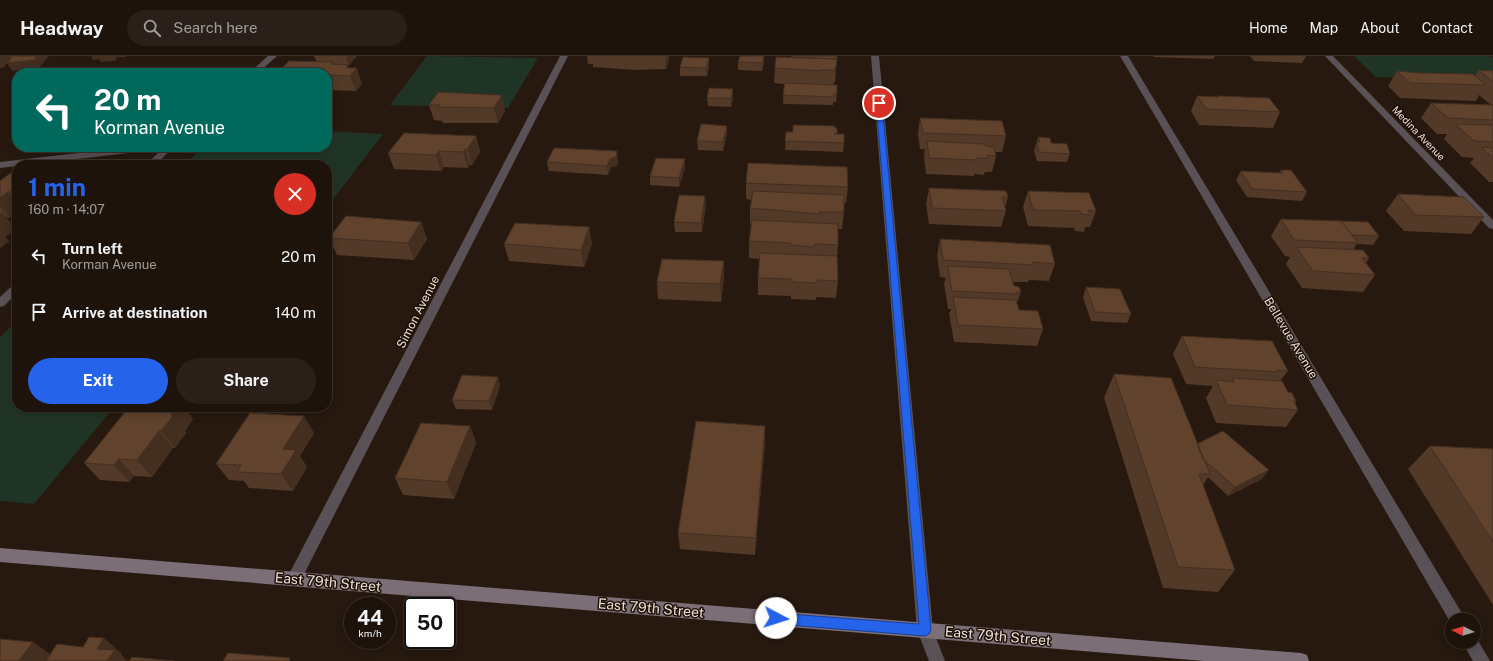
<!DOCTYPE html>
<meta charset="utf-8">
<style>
body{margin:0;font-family:"Public Sans",sans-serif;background:#2a2019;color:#f1f3f6;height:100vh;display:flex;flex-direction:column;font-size:15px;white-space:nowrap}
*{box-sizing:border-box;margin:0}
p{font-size:13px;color:#a09e9d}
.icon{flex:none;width:22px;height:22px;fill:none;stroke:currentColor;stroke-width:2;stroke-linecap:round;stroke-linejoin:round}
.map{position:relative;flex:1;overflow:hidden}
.drawer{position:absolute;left:12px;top:104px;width:320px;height:252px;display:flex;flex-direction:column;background:#1d130b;border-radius:16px;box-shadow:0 2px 10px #0003,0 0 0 1px #3b322c}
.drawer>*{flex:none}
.top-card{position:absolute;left:12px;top:12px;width:320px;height:84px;border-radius:16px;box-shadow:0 2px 10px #0003,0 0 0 1px #3b322c;background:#00695c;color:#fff;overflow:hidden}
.needle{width:26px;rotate:275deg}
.fabs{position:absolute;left:1445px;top:557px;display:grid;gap:8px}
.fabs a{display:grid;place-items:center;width:36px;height:36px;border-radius:50%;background:#1d130b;box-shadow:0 2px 10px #0003,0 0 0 1px #3b322c;font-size:20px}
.speed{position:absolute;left:344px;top:541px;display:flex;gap:8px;font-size:20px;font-weight:700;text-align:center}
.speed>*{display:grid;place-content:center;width:52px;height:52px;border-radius:50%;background:#1d130b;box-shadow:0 2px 10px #0003,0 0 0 1px #3b322c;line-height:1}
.speed small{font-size:10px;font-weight:400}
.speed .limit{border:2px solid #111;border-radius:6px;background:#fff;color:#111}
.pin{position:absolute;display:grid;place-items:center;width:34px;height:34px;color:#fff;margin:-17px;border:2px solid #fff;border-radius:50%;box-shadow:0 1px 4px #0007}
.me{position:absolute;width:44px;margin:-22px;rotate:95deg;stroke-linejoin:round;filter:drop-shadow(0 0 3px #0008)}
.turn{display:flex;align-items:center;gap:14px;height:84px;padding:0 16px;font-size:18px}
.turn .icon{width:52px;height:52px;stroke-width:2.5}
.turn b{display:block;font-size:28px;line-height:34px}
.round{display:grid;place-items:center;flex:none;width:42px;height:42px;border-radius:21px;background:#2a2019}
.overview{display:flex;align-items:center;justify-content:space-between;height:68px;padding:0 16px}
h1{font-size:24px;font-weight:700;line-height:30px;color:#2563eb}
.cta{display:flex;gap:8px;margin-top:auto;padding:8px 16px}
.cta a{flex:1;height:46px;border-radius:24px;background:#2563eb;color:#fff;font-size:16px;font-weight:700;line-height:46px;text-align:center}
.cta a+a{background:#2a2019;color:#f1f3f6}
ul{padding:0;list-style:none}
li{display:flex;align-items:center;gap:12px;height:56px;padding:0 16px}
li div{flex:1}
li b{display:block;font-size:15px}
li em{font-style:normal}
header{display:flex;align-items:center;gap:24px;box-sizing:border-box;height:56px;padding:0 20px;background:#1d130b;border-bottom:1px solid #3b322c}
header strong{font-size:19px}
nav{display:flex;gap:22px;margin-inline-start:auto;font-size:14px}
.search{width:280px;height:36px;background:#2a2019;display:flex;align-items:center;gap:10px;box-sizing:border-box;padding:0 14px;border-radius:22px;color:#a09e9d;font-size:15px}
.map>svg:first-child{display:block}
.green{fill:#203425}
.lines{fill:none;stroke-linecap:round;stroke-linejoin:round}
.street{fill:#595156;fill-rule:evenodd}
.secondary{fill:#7b6e76;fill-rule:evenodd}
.wall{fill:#533927}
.shaded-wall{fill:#432e20}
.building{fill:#60422d;stroke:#432e20}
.route{fill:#2563eb;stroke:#184099}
.labels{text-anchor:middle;stroke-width:3;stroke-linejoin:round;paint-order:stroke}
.far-street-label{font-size:10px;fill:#eadfd8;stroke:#1e1006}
.street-label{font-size:12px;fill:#eadfd8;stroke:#1e1006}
.near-street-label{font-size:14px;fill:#eadfd8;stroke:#1e1006}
</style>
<header>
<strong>Headway</strong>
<div class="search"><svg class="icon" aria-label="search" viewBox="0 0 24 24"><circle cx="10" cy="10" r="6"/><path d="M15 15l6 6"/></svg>Search here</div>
<nav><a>Home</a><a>Map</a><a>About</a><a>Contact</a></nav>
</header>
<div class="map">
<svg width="1493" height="605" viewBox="0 0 1493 605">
<rect width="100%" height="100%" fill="#27190f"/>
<!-- green -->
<path class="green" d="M427,0L538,2L508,52L390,49Z
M1354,0H1490L1493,2V25L1376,21Z
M327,75L383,78L327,151V109H184L203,91H327Z
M17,265V351H114L34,448L0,445V281Z"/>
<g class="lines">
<!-- street -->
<path class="street" d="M268,0H277L258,17H249Z
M560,0H568L299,528L294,530L289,528L286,523L289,518Z
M871,0H879L933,574L945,605H929L917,574Z
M1120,0H1128L1466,564H1452V569Z
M1325,0H1333L1493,164V173L1489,172Z
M131,91H158L154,94L0,112V106Z
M165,91H174L155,109H145Z
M17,227V237L4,250L0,251V241L13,229Z
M1474,580L1476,581L1490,605H1473L1462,586H1474Z"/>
<!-- secondary -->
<path class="secondary" d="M0,492L1301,597L1307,599L1309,605H1204L0,506Z"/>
</g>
<!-- wall -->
<path class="wall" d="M314,0H357L349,9L334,8L350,12L362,28L356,35L327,34V17H278V16L317,6Z
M587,0H669V3L666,13L635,14L593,11V7L592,8H588Z
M764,0V7L762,15L738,14V6Z
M1153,0H1215L1213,3L1154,1Z
M1250,0H1306L1302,7L1254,5Z
M709,2V10L707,20H680V11Z
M836,11L835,26H834L833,28L837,38L836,46H833V49L783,48L784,28L774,27L775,12Z
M1479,14L1493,15V126H1489L1470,107L1474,102L1462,101L1444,83L1447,78H1437L1421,62L1431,47L1491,49L1479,39L1476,45L1400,42L1388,30L1397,15L1420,17H1444L1468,18L1475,20Z
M733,33V42L731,51L708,50L707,42Z
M438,36L505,55L498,67H443L442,65L434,64L429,49Z
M1197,40L1217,41L1218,40L1280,56L1273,72L1199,69L1191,55Z
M920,62L1006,80L1002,96H995L996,100L992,116H985L984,119L974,118V120L926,118L924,101L925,93H920L918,78Z
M835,72L836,78L844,87L843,96L785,94L786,76H793Z
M727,78L723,95L698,94L697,85Z
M476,80L480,96L472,109H470L468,112L444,111L441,115L394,113L388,97Z
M1038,81L1051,87L1070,98L1067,106L1037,105L1034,95Z
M618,104L617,110L611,111L608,119L549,115L547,106Z
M685,112L679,131L650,129V120Z
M17,113V155L9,162L6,161L15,173L5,181L9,185L0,192V125Z
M1281,114L1307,136L1302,145L1247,141L1236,124L1241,115L1279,117Z
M746,127L848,131L846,147H844V156L842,173H838V189L837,202L838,225L836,242L816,241V244L791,243V240L758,239V222L760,203L749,202V185L752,169H750V152L752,144L746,143Z
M929,132L1008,141L1005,152L1006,155L1001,171L929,168L926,148Z
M1028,135L1096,155L1090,171H1085L1084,176L1075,175L1074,172L1028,170L1023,151Z
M1398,138L1484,161L1471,178L1404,175L1386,155Z
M706,149L702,176H675L674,166Z
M1281,163L1379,180L1373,189L1357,188L1353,194L1369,202L1366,207L1375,219L1363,236L1302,232L1286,208L1290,201L1285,200L1271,180Z
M421,166L427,183L414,204L337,199L329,182Z
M589,171L592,188L584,211L509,205L504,188Z
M940,183L1055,208L1049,225L1029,224L1028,226H1013L1014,230L1021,236L1017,247L1019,254L1043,273L1037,290L954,286L949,258L951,253H948L944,227L946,222L940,221L937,200Z
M724,222L721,246L658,243L657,226Z
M1086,231L1131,258L1127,267L1091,265L1083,241Z
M1182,280L1288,315L1280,325L1288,336L1296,345L1295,348L1298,354L1286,371L1216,367L1206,342L1213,330L1186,328L1173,298Z
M1114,318L1197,388L1262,423L1228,440L1208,421L1203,429L1235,514L1218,536L1163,532L1104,342Z
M500,330L492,354L456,353L452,344Z
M129,351H184L193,363L185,375L186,377L175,392H173L152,421L134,420L129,426L100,424L84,407Z
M470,370L476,387L454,443L403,439L395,422Z
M314,377L300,400L307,411L293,435L249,432L244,425L229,424L216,408Z
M765,387L755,499L680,493L678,477Z
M1430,390L1493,393V549L1408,413Z"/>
<!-- shaded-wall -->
<path class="shaded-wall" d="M0,0H49L39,12L12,15L7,7L3,12H0Z
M91,0H126V1H117L115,5L101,6L99,3L93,4Z
M346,0H357L349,9L346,1Z
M665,0H669V3L666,13Z
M764,0V7L762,15V7Z
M709,2V10L707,20L706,12Z
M348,9L352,18L357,12L362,28L356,35L350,20L346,12Z
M733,33V42L731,51V42Z
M502,39L505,55L498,67L494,52Z
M727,70V78L723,95V86Z
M476,80L480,96L472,109L467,93Z
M465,93L470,109L468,112L463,96Z
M439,95L444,111L441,115L436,99Z
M617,95L618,104L617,110L611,111L608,119L607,110L610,103Z
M685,103V112L679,131V122Z
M8,136L17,149V155L9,162L0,150V142Z
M705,140L706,149L702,176L701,167Z
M2,156L15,173L5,181L9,185L0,192V158Z
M421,166L427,183L414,204L408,187Z
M589,171L592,188L584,211L581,194Z
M724,205V222L721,246L720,228Z
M328,313L333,323L327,334V316Z
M498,321L500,330L492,354L489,345Z
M177,351H184L193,363L185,375L186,377L175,392L161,375Z
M304,360L314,377L300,400L307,411L293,435L281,418L283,393Z
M470,370L476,387L454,443L447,426Z
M765,370V387L755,499L756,482Z
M159,375L173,392L152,421L137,404Z
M119,403L134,420L129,426L114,409Z
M1269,414L1262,423L1228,440L1235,431Z
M104,582L122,598L121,599L128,605H107L97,593Z
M33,586L54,601L51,605H19Z"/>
<!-- building -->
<path class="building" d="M9,0H37L34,4L7,7L12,1H8Z
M740,0H764L762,7L738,6Z
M791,0H837V3L791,1Z
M683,1L709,2L706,12L680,11Z
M776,1L837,3L836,11H835V14H820V15L775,12Z
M289,5L333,6L331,8L348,9L346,12H357L350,20L327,19V17L278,16Z
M1479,14L1493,15V26Z
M1397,15L1420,17L1473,18L1486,29L1410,27Z
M785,27L837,29V38H834V41L783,39Z
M709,32L733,33L731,42H707Z
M438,36L502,39L494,52L438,51L440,49H429Z
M1197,40L1219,41L1218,40L1269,42L1280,56L1206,53Z
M1431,47L1492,49L1493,50V64L1448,62Z
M920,62L1002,65L1006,80L923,77Z
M701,68L727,70L723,86L697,85Z
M1455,68L1493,69V86L1474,85Z
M793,69L835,70V72H837V77L834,78H844V87L785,85L786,76H793Z
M404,77L476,80L467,93H465L463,96L439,95L436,99L388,97Z
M1038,81L1050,82L1051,87L1067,88L1070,98L1039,96L1037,86H1040Z
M927,85L985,88L986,90L994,91L996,100L987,99L988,102H977V104L929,102Z
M1481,91L1493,92V102Z
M554,92L617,95L616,101L610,103L607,110L547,106Z
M656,102L685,103L679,122L650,120Z
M748,107L847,111L848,131L746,127Z
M16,113H17V136H8L0,142V125Z
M1281,114H1291L1307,136L1252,133L1241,115L1283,117Z
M929,132L1006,135L1008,141H1002L1006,155L932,152Z
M753,135L844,139V156H819V158L750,152Z
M1028,135L1089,137L1096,155L1088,154L1090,159L1081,158L1080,155L1033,154Z
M1398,138L1464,141L1484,161L1415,159Z
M679,139L705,140L701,167L674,166Z
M346,160L421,166L408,187L329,182Z
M1281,163L1341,165L1358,187L1294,184Z
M752,164L838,168V189L815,188L814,191L791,189V187L749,185Z
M1341,165L1368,166L1379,180L1352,179Z
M515,167L589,171L581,194L504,188Z
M940,183L1050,189L1055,208L1033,206V209L943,204Z
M1296,191L1363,194L1369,202H1362L1375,219L1313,215Z
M760,197L837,200L838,225L817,224V227L792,226V223L758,222Z
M662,203L724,205L720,228L657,226Z
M948,210L1009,213L1014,230L1019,231L1021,236H1016L1017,238L952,235Z
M1086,231L1120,233L1131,258L1095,256Z
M953,241L1016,244L1019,254L1038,255L1043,273L958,269Z
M1182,280L1272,285L1288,315L1277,314L1278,316L1195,311Z
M1114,318L1171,322L1210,418H1199L1235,514L1178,511Z
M462,319L498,321L489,345L452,344Z
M1232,322L1282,325L1288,336L1292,337L1296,345H1294L1298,354L1227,349L1216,324L1234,326Z
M129,351H177L171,359L173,360L161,375H159L137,404L119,403L114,409L84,407Z
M250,357L304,360L283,393L296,394L281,418L237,416L241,409L216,408Z
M696,365L765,370L756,482L678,477Z
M421,367L470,370L447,426L395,422Z
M1223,375L1269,414L1235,431L1203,403L1197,388Z
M1430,390L1493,393V486Z
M89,581L104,582L97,593L115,594L107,605H46L57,588L83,591Z
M0,583L33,586L19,605H0Z
M228,597L290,602L289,605H223Z
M132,601L174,605H129Z"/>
<!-- route -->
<path class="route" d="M879,45L882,47L931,574L929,578L925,580L776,568L772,566L770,562L772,558L776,557L919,568L876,47Z"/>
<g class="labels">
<!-- far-street labels -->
<g class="far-street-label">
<text transform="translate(1419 77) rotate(46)" y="4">Medina Avenue</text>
</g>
<!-- street labels -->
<g class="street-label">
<text transform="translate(418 256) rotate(-63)" y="4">Simon Avenue</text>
<text transform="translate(1291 282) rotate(59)" y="4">Bellevue Avenue</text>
</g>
<!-- near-street labels -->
<g class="near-street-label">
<text transform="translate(328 526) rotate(5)" y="5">East 79th Street</text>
<text transform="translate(651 552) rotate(5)" y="5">East 79th Street</text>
<text transform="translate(998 580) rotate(5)" y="5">East 79th Street</text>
</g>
</g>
</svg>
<div class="fabs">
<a><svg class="needle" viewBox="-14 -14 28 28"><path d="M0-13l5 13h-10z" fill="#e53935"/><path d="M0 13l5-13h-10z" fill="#a09e9d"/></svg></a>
</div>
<div class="speed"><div>44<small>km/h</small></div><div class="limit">50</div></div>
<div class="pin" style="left:879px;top:47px;background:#d93025"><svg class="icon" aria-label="arrive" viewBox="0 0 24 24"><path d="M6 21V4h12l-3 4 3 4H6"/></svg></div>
<svg class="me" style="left:776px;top:562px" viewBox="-20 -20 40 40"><circle r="19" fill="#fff"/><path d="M0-13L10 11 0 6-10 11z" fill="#2563eb"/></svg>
<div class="top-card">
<div class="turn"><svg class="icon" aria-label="left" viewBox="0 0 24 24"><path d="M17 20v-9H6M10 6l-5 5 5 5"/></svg><div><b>20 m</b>Korman Avenue</div></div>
</div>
<section class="drawer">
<div class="overview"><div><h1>1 min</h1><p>160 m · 14:07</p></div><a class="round" style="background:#d93025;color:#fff"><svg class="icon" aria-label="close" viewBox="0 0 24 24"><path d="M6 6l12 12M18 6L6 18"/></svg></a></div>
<ul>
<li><svg class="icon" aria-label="left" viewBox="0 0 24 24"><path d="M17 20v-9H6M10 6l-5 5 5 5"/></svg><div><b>Turn left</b><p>Korman Avenue</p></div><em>20 m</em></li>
<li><svg class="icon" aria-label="arrive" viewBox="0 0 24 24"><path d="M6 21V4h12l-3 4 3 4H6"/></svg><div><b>Arrive at destination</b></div><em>140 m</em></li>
</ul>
<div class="cta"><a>Exit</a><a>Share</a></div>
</section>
</div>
